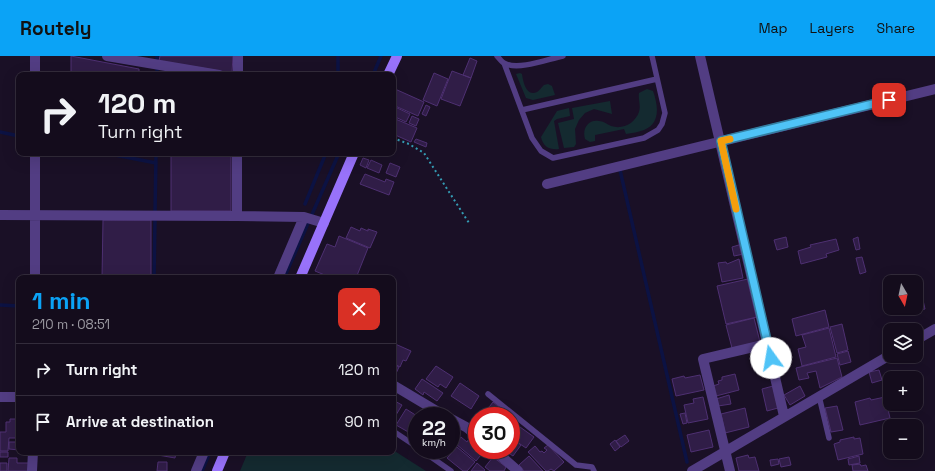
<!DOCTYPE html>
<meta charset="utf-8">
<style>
body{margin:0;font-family:"Space Grotesk",sans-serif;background:#211a29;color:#f1f3f6;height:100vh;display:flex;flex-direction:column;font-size:15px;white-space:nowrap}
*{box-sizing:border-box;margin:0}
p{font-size:13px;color:#9d9ba3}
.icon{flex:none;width:22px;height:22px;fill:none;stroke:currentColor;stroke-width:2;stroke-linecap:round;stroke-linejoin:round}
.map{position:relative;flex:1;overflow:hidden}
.details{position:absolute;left:16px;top:219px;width:380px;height:180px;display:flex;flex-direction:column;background:#140c1c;border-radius:8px;box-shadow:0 4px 16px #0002,0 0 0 1px #332c3b}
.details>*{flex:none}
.guide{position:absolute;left:16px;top:16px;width:380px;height:84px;border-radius:8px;box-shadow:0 4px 16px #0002,0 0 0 1px #332c3b;background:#140c1c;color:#f1f3f6;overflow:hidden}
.needle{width:26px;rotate:171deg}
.controls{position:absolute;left:883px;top:219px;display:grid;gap:8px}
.controls a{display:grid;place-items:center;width:40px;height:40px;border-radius:8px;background:#140c1c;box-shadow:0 4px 16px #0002,0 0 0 1px #332c3b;font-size:20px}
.speed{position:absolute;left:408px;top:351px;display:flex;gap:8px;font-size:20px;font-weight:700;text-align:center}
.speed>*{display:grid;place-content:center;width:52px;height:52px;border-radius:50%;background:#140c1c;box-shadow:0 4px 16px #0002,0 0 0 1px #332c3b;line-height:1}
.speed small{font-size:10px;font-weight:400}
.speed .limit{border:6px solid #d22;background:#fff;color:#111}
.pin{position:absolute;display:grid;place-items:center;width:34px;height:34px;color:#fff;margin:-17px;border-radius:8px;box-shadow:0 2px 6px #0006}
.me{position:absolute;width:44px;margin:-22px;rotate:347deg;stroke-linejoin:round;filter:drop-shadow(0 0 3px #0008)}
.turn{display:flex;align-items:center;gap:14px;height:84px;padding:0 16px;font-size:18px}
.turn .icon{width:52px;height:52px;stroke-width:2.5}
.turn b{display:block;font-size:28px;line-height:34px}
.round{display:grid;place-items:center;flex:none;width:42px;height:42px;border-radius:8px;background:#211a29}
.overview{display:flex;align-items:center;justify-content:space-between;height:68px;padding:0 16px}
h1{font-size:24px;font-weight:600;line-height:30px;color:#0ba3f6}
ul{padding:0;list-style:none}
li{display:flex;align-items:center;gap:12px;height:52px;padding:0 16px;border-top:1px solid #332c3b}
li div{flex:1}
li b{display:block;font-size:15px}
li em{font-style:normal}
header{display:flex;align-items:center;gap:24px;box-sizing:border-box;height:56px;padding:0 20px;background:#0ba3f6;color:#111}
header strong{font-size:19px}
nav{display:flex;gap:22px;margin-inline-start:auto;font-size:14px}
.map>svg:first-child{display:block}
.green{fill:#142a30}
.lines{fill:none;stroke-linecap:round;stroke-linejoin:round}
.stream{stroke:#0c1243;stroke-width:3.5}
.building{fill:#301d47;stroke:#4e3072}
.path{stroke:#349cb4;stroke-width:2;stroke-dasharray:2 3;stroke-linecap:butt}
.lane{stroke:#523d83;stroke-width:5.5}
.street{stroke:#523d83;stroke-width:10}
.secondary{stroke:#9872fa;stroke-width:10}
.route-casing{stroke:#337fa1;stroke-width:10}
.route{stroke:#4fc3f7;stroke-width:7}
.slow{stroke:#f59e0b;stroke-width:7}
</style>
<header>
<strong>Routely</strong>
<nav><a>Map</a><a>Layers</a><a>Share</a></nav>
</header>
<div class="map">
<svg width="935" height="415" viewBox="0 0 935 415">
<rect width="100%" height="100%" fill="#1a1026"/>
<!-- green -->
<path class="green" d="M520,17L522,18C523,25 526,41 537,36C539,35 542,31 544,29L548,28L552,30L555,39L533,44L526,42L516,18Z
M647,33L653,35C658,49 661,67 644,74C639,76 632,77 626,78L624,73L595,79V85L590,86L585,83C582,73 588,63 599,65C603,65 607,68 611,70C623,74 635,67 639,56C641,50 638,43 639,37Z
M610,45L612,58L594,53L585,57L579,64L575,73L576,88L574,91L564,92L558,67L574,63L572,52Z
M569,52L570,60L557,63L554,65L559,93C550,94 543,91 541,81L557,55Z
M393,394L426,415H240L248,396H393Z"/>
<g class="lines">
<!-- stream -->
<path class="stream" d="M338,0V19
M157,4V0
M157,19V11
M373,19L381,0
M0,76L19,80
M105,97L156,107
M620,114L687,406
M305,148L326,97
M155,157L156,97
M154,222L155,163
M284,222L339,97
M0,249L19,250
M202,415L210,396"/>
</g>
<!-- building -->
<path class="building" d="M71,0L139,13V19H71Z
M160,0H233L232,17L159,5Z
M470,2L477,5L471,22L463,19Z
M452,15L471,22L460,50L441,43Z
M434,17L448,23L437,50L423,44Z
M395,33L424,46L418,60L393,49V37Z
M426,49L430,51L426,60L422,58Z
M393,50L410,58L406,66L393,60Z
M412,60L419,63L416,70L409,67Z
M393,62L417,72L411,86L393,78Z
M416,83L427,87L426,91L414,86Z
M171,97H231V155H171Z
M363,102L369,104L366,112L360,109Z
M371,104L382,109L379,117L367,112Z
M390,107L400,111L396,121L386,117Z
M365,118L385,126L386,123L394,126L389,139L360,128Z
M103,164H151V222H102Z
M351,171L360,175L361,172L368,175V173L377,176L370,192L346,182Z
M339,180L368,192L356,222H332L315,215L327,188L335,191Z
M786,181L788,191L777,194L774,184Z
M858,181L860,193L856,194L853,183Z
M836,183L839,194L826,198L827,201L801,208L798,195L811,191L810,189Z
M742,188L744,198L734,200L732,191Z
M862,201L866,216L860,218L856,202Z
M739,203L743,222L722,226L718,207L726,206L727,208Z
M748,223L757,261L726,268L717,230Z
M923,244L925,253L901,259L899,252H916V245Z
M825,254L829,271L796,280L792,263Z
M754,262L760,286L732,292L726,269Z
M842,268L848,294L837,297L830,271Z
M829,272L836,301L802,310L798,293L806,291L802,279Z
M393,287L411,295L406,305L403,304L400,311L393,307Z
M848,295L851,306L840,309L837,298Z
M837,302L842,321L820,332L816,315L807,317L809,322L799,324L796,312Z
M393,308L399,311L393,324Z
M436,310L453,321L446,332L440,328L438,331L426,323Z
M879,314L882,324L872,327L869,316Z
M735,318L739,334L716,340L713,330L719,328L718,325L722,324V321Z
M700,319L704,334L676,340L672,323L684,320L685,322Z
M422,323L443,337L437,345L424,336L423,339L415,333Z
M460,327L479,340L471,353L451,340Z
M773,330L778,352L767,355L762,333Z
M800,330L805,340L790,349L784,339Z
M729,339L731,348L718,350L716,343Z
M703,341L708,363L688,367L684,349L694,347L693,343Z
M885,341L890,362L860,369L855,346L870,342L871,344Z
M393,344L402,349L393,364Z
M493,346L510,360H484L483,359Z
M837,350L843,374L831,376L825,352Z
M745,352L749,371L725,377L721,358Z
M406,353L417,360V381L396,369Z
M685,357L687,367L683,368L680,358Z
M10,363H19V382H9L8,395H0V376H6V366H10Z
M451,370L457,374L451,384Z
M520,371L534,381L526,392L511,382Z
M709,374L713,391L691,396L687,379Z
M625,379L629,385L621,391L616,385Z
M461,381L467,386L470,381L477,387V394H485L476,405L456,388Z
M854,381V383L860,382L863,398L838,404L834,388L840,386V384Z
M511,382L521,389L513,400L504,394H511Z
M615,384L620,391L615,395L610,388Z
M9,386H19V394L9,393Z
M548,389L564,406L554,415L551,413L548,415H546L528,396L535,390L540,396L542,395L544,397L547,394L544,392Z
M457,391L475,406L467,415H463L447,402Z
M0,396H8V401H0Z
M159,396H176L175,402L158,399Z
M748,399L749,402L755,401L759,415H739L736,402Z
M529,400L543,415H524L519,409Z
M859,400L860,407L849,409L848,403Z
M493,401L506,411L504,415H490L485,411Z
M789,401L791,409L781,411L779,403Z
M9,402H17V407H29L28,415H8Z
M778,403L779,408L771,410L770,404Z
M158,406H167V415H157Z
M0,407H7V415H0Z
M477,407L485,414L484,415H471Z
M860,408L861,410L866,409L868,415H853L852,409Z"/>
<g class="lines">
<!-- path -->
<path class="path" d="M393,82L409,88L424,97L469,167"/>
<!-- lane -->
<path class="lane" d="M497,0C500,3 502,7 506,8C520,14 548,3 563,0
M504,7L532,82L541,95L553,102L644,82L658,74L662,68L665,57L652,0
M522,54L657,23
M488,338L576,409L592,411L594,415
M819,340L829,382
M393,375L417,391
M421,394L451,415"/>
<!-- street -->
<path class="street" d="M35,0V19
M107,0L219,19
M700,0L784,360
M238,19V0
M237,97V160L304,161L324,167
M547,128L935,33
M0,159L237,160
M35,222V97
M278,222L304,161
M916,284L935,273
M393,329L445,360
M0,341H19
M451,363L466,371L477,380
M494,394L518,415
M32,415L33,396
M196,415L204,396
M692,415L890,299
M730,415L703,303L767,288"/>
<!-- secondary -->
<path class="secondary" d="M388,19L397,0
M300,222L354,97
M217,415L225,396"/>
</g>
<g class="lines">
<defs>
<path id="route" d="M771,302L721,85L889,44"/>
</defs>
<!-- route casing -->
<use href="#route" class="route-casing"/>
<!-- route -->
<use href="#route" class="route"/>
<!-- slow -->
<path class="slow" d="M730,83L721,85L736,153"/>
</g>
</svg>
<div class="controls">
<a><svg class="needle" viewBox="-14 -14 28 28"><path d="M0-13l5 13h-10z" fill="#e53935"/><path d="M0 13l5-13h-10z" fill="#9d9ba3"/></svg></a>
<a><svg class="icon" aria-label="layers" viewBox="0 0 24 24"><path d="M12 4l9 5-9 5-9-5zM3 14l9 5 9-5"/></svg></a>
<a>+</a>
<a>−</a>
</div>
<div class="speed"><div>22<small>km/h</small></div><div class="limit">30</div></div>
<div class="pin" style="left:889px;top:44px;background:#d93025"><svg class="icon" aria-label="arrive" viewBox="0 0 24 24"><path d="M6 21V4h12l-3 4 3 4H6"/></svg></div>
<svg class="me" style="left:771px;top:302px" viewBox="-20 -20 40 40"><circle r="19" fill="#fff"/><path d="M0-13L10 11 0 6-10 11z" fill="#4fc3f7"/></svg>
<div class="guide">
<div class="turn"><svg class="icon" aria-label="right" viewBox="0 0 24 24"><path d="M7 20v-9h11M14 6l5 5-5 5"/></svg><div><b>120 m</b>Turn right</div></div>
</div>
<section class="details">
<div class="overview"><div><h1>1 min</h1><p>210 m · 08:51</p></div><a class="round" style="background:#d93025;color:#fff"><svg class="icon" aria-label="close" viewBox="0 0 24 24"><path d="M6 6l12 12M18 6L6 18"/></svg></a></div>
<ul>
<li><svg class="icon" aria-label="right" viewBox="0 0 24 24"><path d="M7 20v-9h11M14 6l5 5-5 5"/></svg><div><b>Turn right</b></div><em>120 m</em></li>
<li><svg class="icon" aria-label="arrive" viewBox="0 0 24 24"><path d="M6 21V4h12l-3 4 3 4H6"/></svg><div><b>Arrive at destination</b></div><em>90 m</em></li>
</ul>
</section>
</div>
